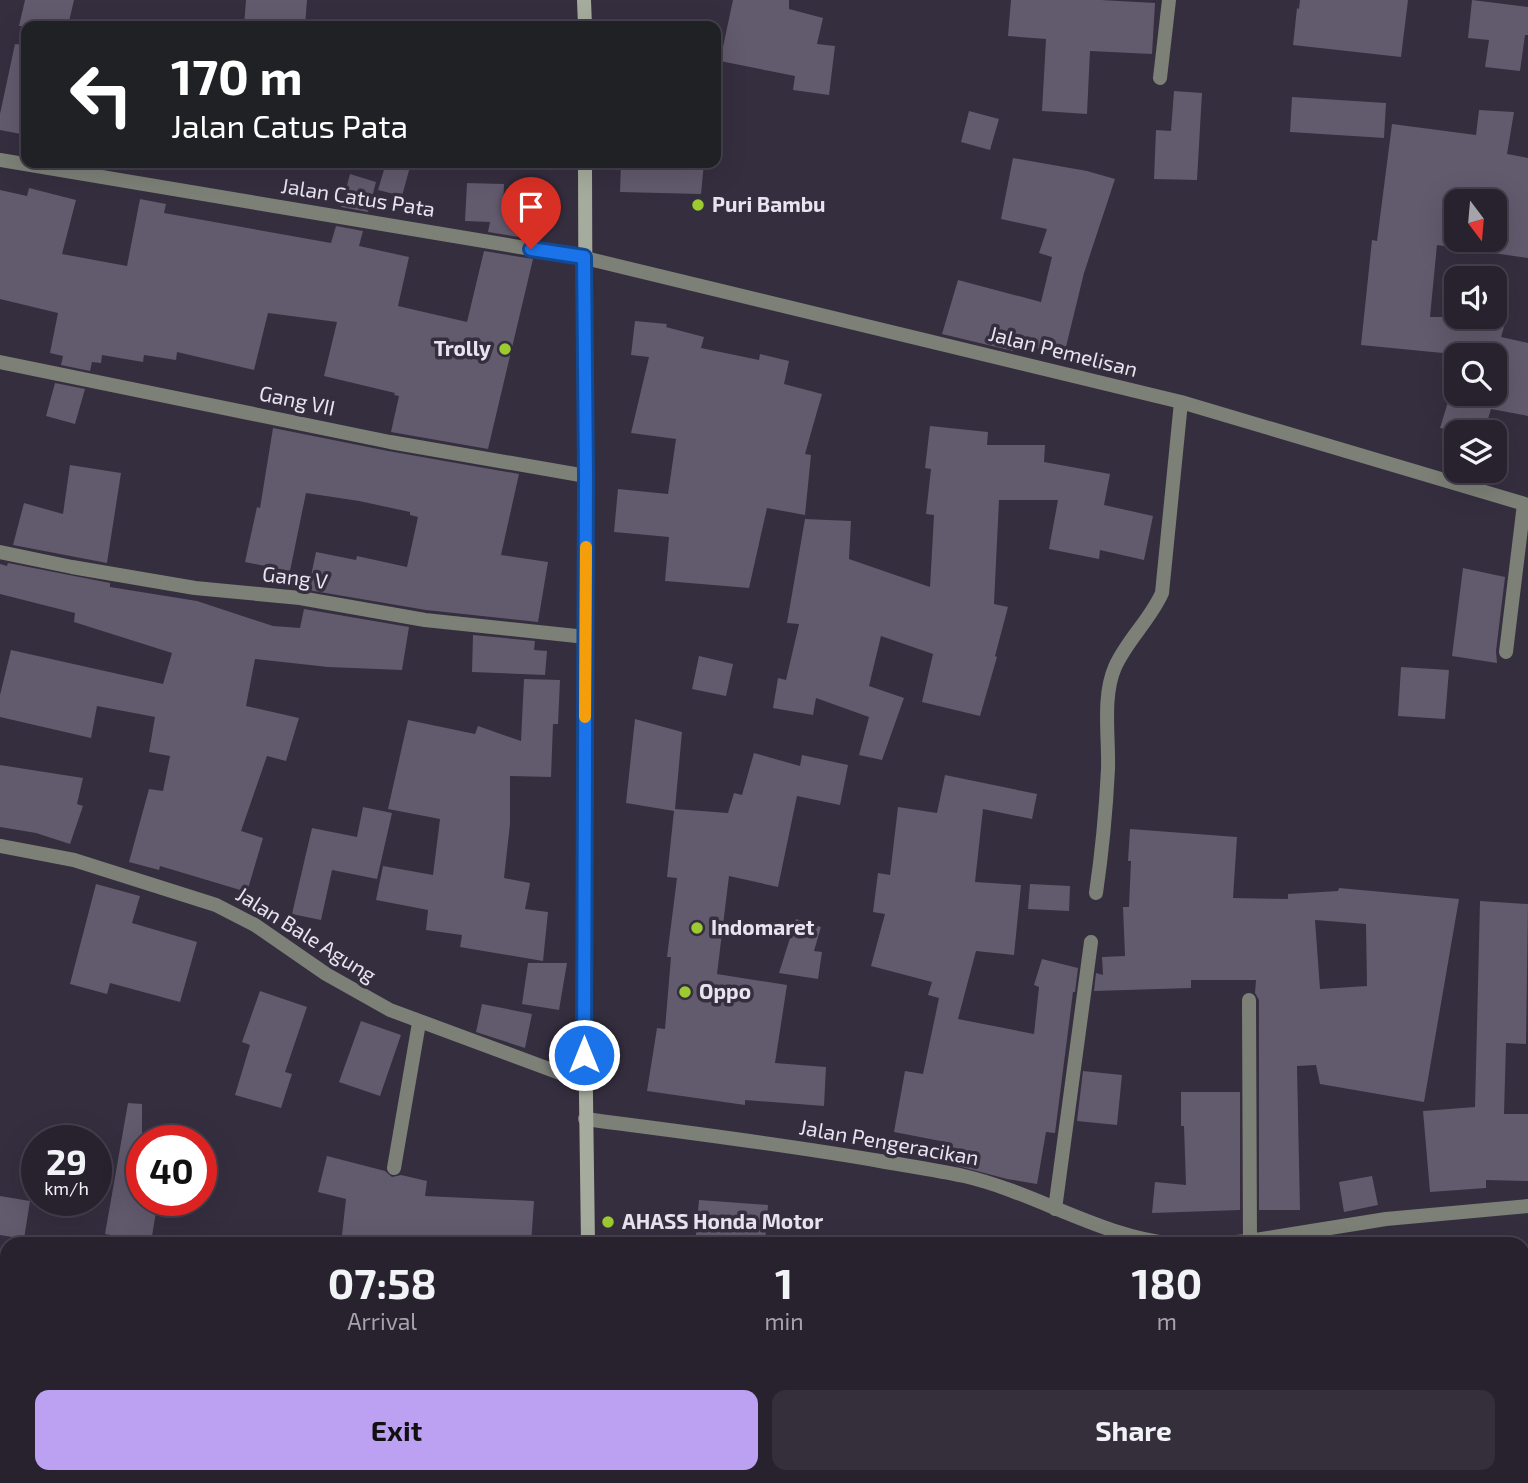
<!DOCTYPE html>
<style>
body{margin:0;font-family:"Exo 2",sans-serif;background:#342f3b;color:#f1f3f6;height:100vh;display:flex;flex-direction:column;font-size:26px;white-space:nowrap}
*{box-sizing:border-box;margin:0}
p{font-size:23px;color:#a5a4aa}
.icon{flex:none;width:38px;height:38px;fill:none;stroke:currentColor;stroke-width:2;stroke-linecap:round;stroke-linejoin:round}
.map{position:relative;flex:1;overflow:hidden}
.drawer{position:absolute;left:0px;top:1237px;width:1530px;height:247px;display:flex;flex-direction:column;background:#28222f;border-radius:21px 21px 0 0;box-shadow:0 7px 28px #0002,0 0 0 2px #443f4b}
.drawer>*{flex:none}
.top-card{position:absolute;left:21px;top:21px;width:700px;height:147px;border-radius:14px;box-shadow:0 7px 28px #0002,0 0 0 2px #443f4b;background:#202124;color:#fff;overflow:hidden}
.needle{width:46px;rotate:164deg}
.fabs{position:absolute;left:1444px;top:189px;display:grid;gap:14px}
.fabs a{display:grid;place-items:center;width:63px;height:63px;border-radius:14px;background:#28222f;box-shadow:0 7px 28px #0002,0 0 0 2px #443f4b;font-size:35px}
.speed{position:absolute;left:21px;top:1125px;display:flex;gap:14px;font-size:35px;font-weight:700;text-align:center}
.speed>*{display:grid;place-content:center;width:91px;height:91px;border-radius:50%;background:#28222f;box-shadow:0 7px 28px #0002,0 0 0 2px #443f4b;line-height:1}
.speed small{font-size:18px;font-weight:400}
.speed .limit{border:10px solid #d22;background:#fff;color:#111}
.pin{position:absolute;display:grid;place-items:center;width:60px;height:60px;color:#fff;margin:-72px -30px;border-radius:50% 50% 50% 0;rotate:-45deg;box-shadow:0 0 7px #0007}
.pin .icon{rotate:45deg}
.me{position:absolute;width:77px;margin:-38px;rotate:0deg;stroke-linejoin:round;filter:drop-shadow(0 0 5px #0008)}
.turn{display:flex;align-items:center;gap:24px;height:147px;padding:0 35px;font-size:32px}
.turn .icon{width:91px;height:91px;stroke-width:2.5}
.turn b{display:block;font-size:49px;line-height:60px}
.eta{display:flex;justify-content:space-evenly;align-items:center;height:119px;text-align:center}
.eta b{font-size:42px;font-weight:700;line-height:49px}
.action{display:flex;gap:14px;margin-top:auto;padding:14px 35px}
.action a{flex:1;height:80px;border-radius:14px;background:#bca0f2;color:#111;font-size:28px;font-weight:700;line-height:80px;text-align:center}
.action a+a{background:#342f3b;color:#f1f3f6}
.map>svg:first-child{display:block}
.building{fill:#625a6d;fill-rule:evenodd}
.lines{fill:none;stroke-linecap:round;stroke-linejoin:round}
.street{stroke:#7c8077;stroke-width:14}
.secondary{stroke:#a6ac9d;stroke-width:14}
.route-casing{stroke:#114b97;stroke-width:18}
.route{stroke:#1a73e8;stroke-width:12}
.slow{stroke:#f59e0b;stroke-width:12}
.poi-dot{fill:#9cca31;stroke:#352e3f;stroke-width:2.5}
.labels{text-anchor:middle;stroke-width:7;stroke-linejoin:round;paint-order:stroke}
.street-label{font-size:21px;fill:#e8e4ef;stroke:#352e3f}
.poi-label{font-size:21px;font-weight:bold;fill:#e8e4ef;stroke:#352e3f;text-anchor:start}
</style>
<div class="map">
<svg width="1528" height="1483" viewBox="0 0 1528 1483">
<rect width="100%" height="100%" fill="#352e3f"/>
<!-- building -->
<path class="building" d="M25,0H74L68,26H19Z
M246,0H307L305,26H244Z
M733,0H789V9L823,18L817,44L835,46L829,95L793,90L795,76L720,61Z
M1011,0H1101L1155,3L1152,54L1090,51L1087,114L1042,111L1046,39L1008,36Z
M1300,0H1408L1401,57L1293,45L1297,8L1299,9Z
M1472,0L1528,7V35H1525L1520,71L1485,67L1489,40L1468,38Z
M15,44L26,45V135L0,130V114Z
M1174,91L1202,93L1197,180L1154,179L1156,130L1171,131Z
M1292,97L1386,103L1384,138L1290,132Z
M1479,110L1514,112L1507,154L1528,158V258L1437,245L1430,317H1507L1501,337L1528,343V416L1491,409L1484,432H1456L1440,428L1456,376V394H1494V355H1463L1361,345L1372,240L1377,241L1392,124L1476,135ZM1456,201H1494V240H1456Z
M969,111L999,119L990,150L961,142Z
M1013,158L1087,171L1115,179L1084,273L1064,355L1015,343L1013,351L942,334L958,280L1041,302L1052,257L1039,253L1047,229L1001,219Z
M386,163H411L402,196L378,190Z
M621,163H704L701,194L620,192Z
M350,174L376,182L368,212L341,207Z
M467,183L504,184L503,208L542,215L537,240L488,232L490,222L465,221Z
M29,188L76,200L62,254L127,266L140,199L166,204L164,213L331,243L336,226L363,231L359,246L409,257L398,306L467,322L484,251L533,259L488,449L391,432L399,396L394,395L395,393L324,376L337,322L268,313L254,370L177,352L176,360L144,355L143,362L102,355L101,363L92,362L90,371L61,365L63,356L50,353L58,313L0,299V190L27,196Z
M635,321L667,324L666,327L704,337L701,348L759,360L760,354L789,361L784,384L822,394L805,454L811,455L805,515L767,508L749,588L665,581L669,537L614,532L618,489L668,494L676,439L631,433L649,357L631,355Z
M55,383L85,389L75,424L46,416Z
M930,426L988,432L987,445H1045L1044,462L1110,474L1104,505L1153,516L1144,560L1100,550L1099,559L1049,549L1058,500H999L994,604L1008,607L995,656L997,657L980,716L922,702L933,654L881,636L869,686L904,698L882,760L859,755L869,717L816,698L813,715L773,708L778,678L786,680L799,624L787,623L805,519L851,521L849,559L930,587L934,515L926,514L931,469L925,468Z
M273,428L388,451L519,474L501,555L548,562L538,622L426,610L308,590L316,552L356,560L357,556L407,567L418,517L410,515V512L359,501L306,493L290,571L245,562L257,507L260,508Z
M70,465L121,473L107,563L13,545L24,503L63,514Z
M8,563L110,583V587L197,601L273,626L300,628L304,609L409,627L402,670L328,667L255,659L246,706L299,718L286,761L267,756L241,831L263,838L247,892L160,866L159,870L129,862L149,789L163,791L170,756L149,752L155,717L97,706L91,738L0,717V695L11,650L163,684L172,653L74,622L75,613L0,594V564L7,566Z
M1463,568L1505,577L1496,651L1497,663L1452,656Z
M473,635L535,641L534,650L547,651L545,675L472,672Z
M699,656L733,664L726,696L692,689Z
M1401,667L1449,670L1445,719L1398,716Z
M524,679L560,680L558,724H553L551,777L510,776V824L504,878L530,883L525,909L548,912L543,961L460,947L462,935L426,930L428,910L376,900L383,866L433,875L440,819L388,809L408,720L475,734L478,726L521,741Z
M635,719L682,732L675,809L728,813L734,793L742,795L754,753L800,766L802,755L848,765L840,805L797,796L778,887L729,876L717,974L787,985L775,1063L826,1067L824,1106L745,1100V1105L647,1091L657,1028L665,1029L671,957H667L677,878L667,877L674,811L626,803Z
M0,765L83,778L77,804L83,806L70,844L36,833L0,827Z
M945,775L1037,794L1032,819L983,809L975,882L1021,885L1014,955L976,951L958,1019L1034,1034L1039,987L1034,985L1042,959L1078,968L1075,992H1073L1055,1133L1046,1132L1037,1184L1007,1179L947,1163L951,1143L894,1132L905,1071L923,1074L939,998L928,995L932,982L871,966L885,914L873,912L878,873L890,875L898,807L937,813Z
M363,807L392,813L377,879L332,870L321,920L292,914L312,828L357,837Z
M1130,829L1237,837L1233,898L1288,899V894L1338,891L1339,888L1459,899L1424,1102L1320,1084L1316,1065L1297,1066L1300,1210H1259V1000L1255,993L1256,980H1191V988L1094,991L1096,973L1103,975L1102,957L1125,956L1123,907H1129L1131,861H1128ZM1315,920L1366,924L1367,986L1320,989Z
M96,884L140,896L132,923L197,942L180,1002L110,983L107,994L70,984Z
M1030,884L1070,886L1069,911L1028,909Z
M1480,901L1528,904L1526,1044L1506,1043L1504,1114H1528V1181L1486,1180V1188L1430,1192L1423,1111L1475,1107Z
M796,919L821,927L814,951L822,952L818,979L779,973Z
M528,963H567L559,1010L522,1004Z
M260,991L307,1007L285,1072L292,1074L281,1108L235,1095L250,1045L242,1042Z
M482,1004L532,1014L525,1048L476,1032Z
M361,1021L401,1035L380,1096L339,1082Z
M1083,1071L1122,1075L1117,1125L1077,1121Z
M1181,1092H1240V1210L1152,1213L1155,1182L1186,1185L1184,1126H1181Z
M128,1103L142,1104V1200H158L151,1242L105,1234Z
M327,1156L385,1171L392,1177L401,1175L427,1181L425,1196L534,1201L531,1244H341L346,1199L318,1192Z
M1372,1176L1378,1205L1344,1212L1339,1182Z
M0,1196L30,1201L24,1239L0,1235Z
M699,1200L768,1205L765,1244H695Z"/>
<g class="lines">
<!-- street -->
<path class="street" d="M1160,78L1169,0
M0,160L585,258L1181,402L1528,505
M0,362L390,442L586,476
M0,552L72,567L195,588L300,598L425,620L586,637
M1506,652L1524,504
M0,846L74,860L216,905L255,925L326,974L390,1010L584,1082
M1096,893C1102,852 1106,810 1108,769C1109,736 1102,697 1115,667C1127,640 1150,620 1162,593L1181,402
M1249,1000L1250,1244
M585,1119C684,1132 782,1144 880,1161C908,1166 936,1170 964,1176C1037,1193 1100,1237 1175,1244
M394,1168L419,1023
M1055,1209L1091,942
M1210,1244L1249,1241L1386,1219L1528,1206"/>
<!-- secondary -->
<path class="secondary" d="M584,0L585,26
M585,163L586,476L584,949L588,1244
M591,1483L592,1477"/>
</g>
<g class="lines">
<defs>
<path id="route" d="M531,249L584,257L586,476L584,1055"/>
</defs>
<!-- route casing -->
<use href="#route" class="route-casing"/>
<!-- route -->
<use href="#route" class="route"/>
<!-- slow -->
<path class="slow" d="M585,717L586,547"/>
</g>
<!-- markers -->
<g class="poi-dot">
<circle cx="698" cy="205" r="7"/>
<circle cx="505" cy="349" r="7"/>
<circle cx="697" cy="928" r="7"/>
<circle cx="685" cy="992" r="7"/>
<circle cx="608" cy="1222" r="7"/>
</g>
<g class="labels">
<!-- street labels -->
<g class="street-label">
<text transform="translate(358 198) rotate(9)" y="7">Jalan Catus Pata</text>
<text transform="translate(1063 352) rotate(14)" y="7">Jalan Pemelisan</text>
<text transform="translate(297 401) rotate(12)" y="7">Gang VII</text>
<text transform="translate(295 578) rotate(7)" y="7">Gang V</text>
<text transform="translate(306 935) rotate(32)" y="7">Jalan Bale Agung</text>
<text transform="translate(889 1143) rotate(10)" y="7">Jalan Pengeracikan</text>
</g>
<!-- poi labels -->
<g class="poi-label">
<text x="712" y="212">Puri Bambu</text>
<text x="491" y="356" text-anchor="end">Trolly</text>
<text x="711" y="935">Indomaret</text>
<text x="699" y="999">Oppo</text>
<text x="622" y="1229">AHASS Honda Motor</text>
</g>
</g>
</svg>
<div class="fabs">
<a><svg class="needle" viewBox="-14 -14 28 28"><path d="M0-13l5 13h-10z" fill="#e53935"/><path d="M0 13l5-13h-10z" fill="#a5a4aa"/></svg></a>
<a><svg class="icon" aria-label="sound" viewBox="0 0 24 24"><path d="M4 9h4l5-4v14l-5-4H4zM17 9q2 3 0 6"/></svg></a>
<a><svg class="icon" aria-label="search" viewBox="0 0 24 24"><circle cx="10" cy="10" r="6"/><path d="M15 15l6 6"/></svg></a>
<a><svg class="icon" aria-label="layers" viewBox="0 0 24 24"><path d="M12 4l9 5-9 5-9-5zM3 14l9 5 9-5"/></svg></a>
</div>
<div class="speed"><div>29<small>km/h</small></div><div class="limit">40</div></div>
<div class="pin" style="left:531px;top:249px;background:#d93025"><svg class="icon" aria-label="arrive" viewBox="0 0 24 24"><path d="M6 21V4h12l-3 4 3 4H6"/></svg></div>
<svg class="me" style="left:584px;top:1055px" viewBox="-20 -20 40 40"><circle r="17" fill="#1a73e8" stroke="#fff" stroke-width="3"/><path d="M0-11L8 9 0 5-8 9z" fill="#fff"/></svg>
<div class="top-card">
<div class="turn"><svg class="icon" aria-label="left" viewBox="0 0 24 24"><path d="M17 20v-9H6M10 6l-5 5 5 5"/></svg><div><b>170 m</b>Jalan Catus Pata</div></div>
</div>
<section class="drawer">
<div class="eta">
<div><b>07:58</b><p>Arrival</p></div>
<div><b>1</b><p>min</p></div>
<div><b>180</b><p>m</p></div>
</div>
<div class="action"><a>Exit</a><a>Share</a></div>
</section>
</div>
